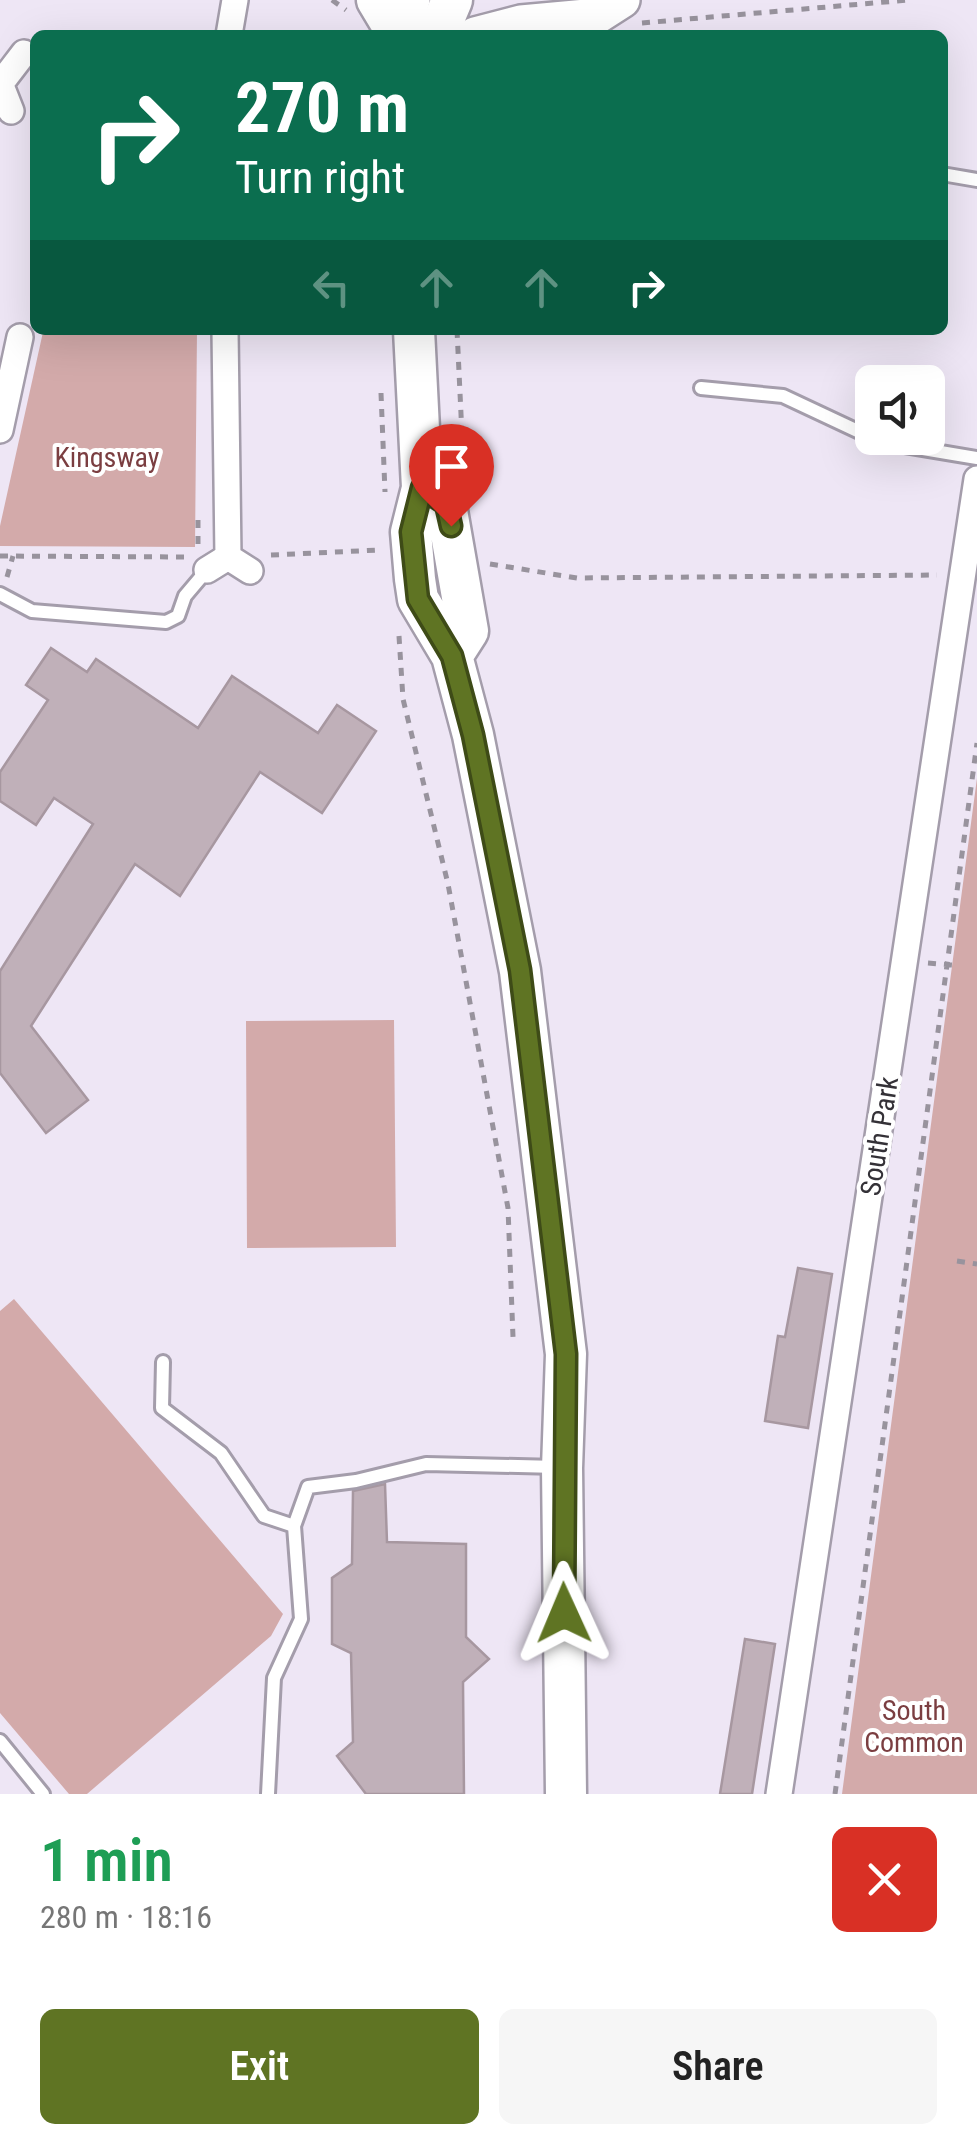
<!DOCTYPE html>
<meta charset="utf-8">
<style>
body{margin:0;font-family:"Roboto Condensed",sans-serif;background:#f6f6f6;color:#222;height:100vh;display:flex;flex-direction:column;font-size:38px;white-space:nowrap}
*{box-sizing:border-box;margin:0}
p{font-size:32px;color:#767676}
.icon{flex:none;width:55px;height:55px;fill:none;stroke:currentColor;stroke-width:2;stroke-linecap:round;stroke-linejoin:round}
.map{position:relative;height:1794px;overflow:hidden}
.sheet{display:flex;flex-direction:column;background:#fff;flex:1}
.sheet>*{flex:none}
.banner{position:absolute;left:30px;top:30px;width:918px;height:305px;border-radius:15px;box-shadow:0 10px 40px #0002;background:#0b6e4f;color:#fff;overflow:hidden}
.buttons{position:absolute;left:855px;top:365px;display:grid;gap:20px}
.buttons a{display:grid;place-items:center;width:90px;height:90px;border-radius:15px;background:#fff;box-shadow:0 10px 40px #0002;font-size:50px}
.pin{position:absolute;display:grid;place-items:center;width:85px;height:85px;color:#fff;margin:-102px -42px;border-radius:50% 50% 50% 0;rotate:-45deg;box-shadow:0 0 10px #0007}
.pin .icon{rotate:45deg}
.me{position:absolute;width:110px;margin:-55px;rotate:359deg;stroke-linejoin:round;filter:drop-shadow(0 0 8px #0008)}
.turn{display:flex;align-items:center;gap:35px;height:210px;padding:0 40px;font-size:45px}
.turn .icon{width:130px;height:130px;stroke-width:2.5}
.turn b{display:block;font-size:70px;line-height:85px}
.lanes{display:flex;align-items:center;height:95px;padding:0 40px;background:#0003;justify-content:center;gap:50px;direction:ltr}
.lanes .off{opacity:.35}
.round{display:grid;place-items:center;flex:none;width:105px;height:105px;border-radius:15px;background:#f6f6f6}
.overview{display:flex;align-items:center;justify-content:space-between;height:170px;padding:0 40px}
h1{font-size:60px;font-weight:600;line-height:75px;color:#1e9e55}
.cta{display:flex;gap:20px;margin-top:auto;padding:20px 40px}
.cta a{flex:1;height:115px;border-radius:15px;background:#5f7423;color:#fff;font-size:40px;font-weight:600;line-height:115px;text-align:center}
.cta a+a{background:#f6f6f6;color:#222}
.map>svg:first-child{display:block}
.green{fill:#d3aaaa}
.building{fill:#c0b0b9;stroke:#a797a0;stroke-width:2.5}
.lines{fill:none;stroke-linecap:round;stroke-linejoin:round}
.service-casing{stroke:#a49dab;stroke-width:18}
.minor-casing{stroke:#a49dab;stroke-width:30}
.secondary-casing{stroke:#a49dab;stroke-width:40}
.primary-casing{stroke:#a49dab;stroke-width:45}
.path{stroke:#98939d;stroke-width:5;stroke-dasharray:8 8;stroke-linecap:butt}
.service{stroke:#fff;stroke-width:12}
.minor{stroke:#fff;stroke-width:25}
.secondary{stroke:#fff;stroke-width:35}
.primary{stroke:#fff;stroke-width:40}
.route-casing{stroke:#3e4b17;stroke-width:25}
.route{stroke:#5f7423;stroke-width:18}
.labels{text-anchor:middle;stroke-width:8;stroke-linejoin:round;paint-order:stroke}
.park-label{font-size:28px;fill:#7b3e41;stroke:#fff}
.street-label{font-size:28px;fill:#343137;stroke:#fff}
</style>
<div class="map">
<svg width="977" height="1794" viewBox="0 0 977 1794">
<rect width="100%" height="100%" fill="#eee6f5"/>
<!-- green -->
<path class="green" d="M72,330H197L195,547L0,546V526L43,332Z
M977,778V1794H842Z
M394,1020L396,1247L247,1248L246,1021Z
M14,1299L283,1614L271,1636L87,1794H69L0,1713V1311Z"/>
<!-- building -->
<path class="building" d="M51,648L87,672L96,659L198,728L232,676L318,733L337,705L376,731L322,813L260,772L180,896L135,864L31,1026L88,1100L46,1133L0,1073V971L93,824L54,798L36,825L0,801V772L48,700L26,685Z
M798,1268L832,1274L808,1428L765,1421L778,1336L785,1337Z
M385,1484L387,1542L466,1544V1637L489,1659L463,1682L464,1794H366L337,1756L353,1742L351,1653L332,1644V1578L352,1564L353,1491Z
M745,1639L775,1644L752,1794H720Z"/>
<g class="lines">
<defs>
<path id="service" d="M942,174L977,180
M701,388L783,396L881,442L977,458
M0,594L32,611L166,622L178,616L185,596L207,570
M163,1362L162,1408L221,1453L264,1516L294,1526L308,1487L356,1481L426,1464L558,1467
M0,1741L43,1794
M268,1794L274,1678L301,1619L294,1526"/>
<path id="minor" d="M229,35L235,0
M0,83L11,111
M1,83L24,53
M225,330L228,557
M0,430L20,337
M207,570L228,557L250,571
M779,1794L977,479"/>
<path id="secondary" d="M409,35L406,17L412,0
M475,35L521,23L597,16L622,0"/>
<path id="primary" d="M377,0L398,35
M431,35L442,24L452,0
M414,330L422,488L411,532L415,579L418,599L452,656L473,735L520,971L566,1354L562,1468L566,1794
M422,488L446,505L468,631L452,656"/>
</defs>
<!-- service casing -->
<use href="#service" class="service-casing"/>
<!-- minor casing -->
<use href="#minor" class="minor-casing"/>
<!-- secondary casing -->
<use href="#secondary" class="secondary-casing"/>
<!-- primary casing -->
<use href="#primary" class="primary-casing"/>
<!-- path -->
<path class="path" d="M332,0L346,10
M642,23L908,0
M457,330L464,477
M381,393L385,492
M198,544V515
M271,555L380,550
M0,556L185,557
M490,564L577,578L937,575
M7,577L13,556
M399,636L403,699L448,884L508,1208L513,1337
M928,963L953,965
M957,1261L977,1264
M835,1794L977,743"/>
<!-- service -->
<use href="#service" class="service"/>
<!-- minor -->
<use href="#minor" class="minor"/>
<!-- secondary -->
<use href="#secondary" class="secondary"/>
<!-- primary -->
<use href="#primary" class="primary"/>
</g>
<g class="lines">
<defs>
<path id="route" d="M451,526L446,504L422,488L411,532L418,599L452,656L473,735L520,970L566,1354L564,1613"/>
</defs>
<!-- route casing -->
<use href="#route" class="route-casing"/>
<!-- route -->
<use href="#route" class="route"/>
</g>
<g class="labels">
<!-- park labels -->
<g class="park-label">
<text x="107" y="467">Kingsway</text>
<text x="914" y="1720">South<tspan x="914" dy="32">Common</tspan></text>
</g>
<!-- street labels -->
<g class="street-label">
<text transform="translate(879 1136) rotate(-81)" y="10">South Park</text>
</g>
</g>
</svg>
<div class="buttons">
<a><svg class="icon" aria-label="sound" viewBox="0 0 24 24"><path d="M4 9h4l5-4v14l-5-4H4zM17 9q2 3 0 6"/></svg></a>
</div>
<div class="pin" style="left:451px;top:526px;background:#d93025"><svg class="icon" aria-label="arrive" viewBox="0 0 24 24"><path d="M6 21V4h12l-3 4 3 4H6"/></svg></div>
<svg class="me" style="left:564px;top:1613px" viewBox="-20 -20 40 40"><path d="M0-17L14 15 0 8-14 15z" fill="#5f7423" stroke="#fff" stroke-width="4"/></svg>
<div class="banner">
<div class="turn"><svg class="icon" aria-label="right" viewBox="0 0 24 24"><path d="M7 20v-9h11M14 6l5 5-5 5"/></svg><div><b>270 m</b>Turn right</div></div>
<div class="lanes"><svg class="icon off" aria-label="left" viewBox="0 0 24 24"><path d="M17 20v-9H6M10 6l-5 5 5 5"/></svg><svg class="icon off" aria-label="ahead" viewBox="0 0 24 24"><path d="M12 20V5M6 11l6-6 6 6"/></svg><svg class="icon off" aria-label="ahead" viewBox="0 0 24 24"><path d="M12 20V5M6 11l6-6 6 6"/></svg><svg class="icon" aria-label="right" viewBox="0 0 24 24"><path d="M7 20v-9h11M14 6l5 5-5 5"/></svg></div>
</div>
</div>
<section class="sheet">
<div class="overview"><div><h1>1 min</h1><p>280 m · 18:16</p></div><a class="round" style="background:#d93025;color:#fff"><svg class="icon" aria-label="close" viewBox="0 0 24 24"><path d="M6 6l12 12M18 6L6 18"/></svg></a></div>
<div class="cta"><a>Exit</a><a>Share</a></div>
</section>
